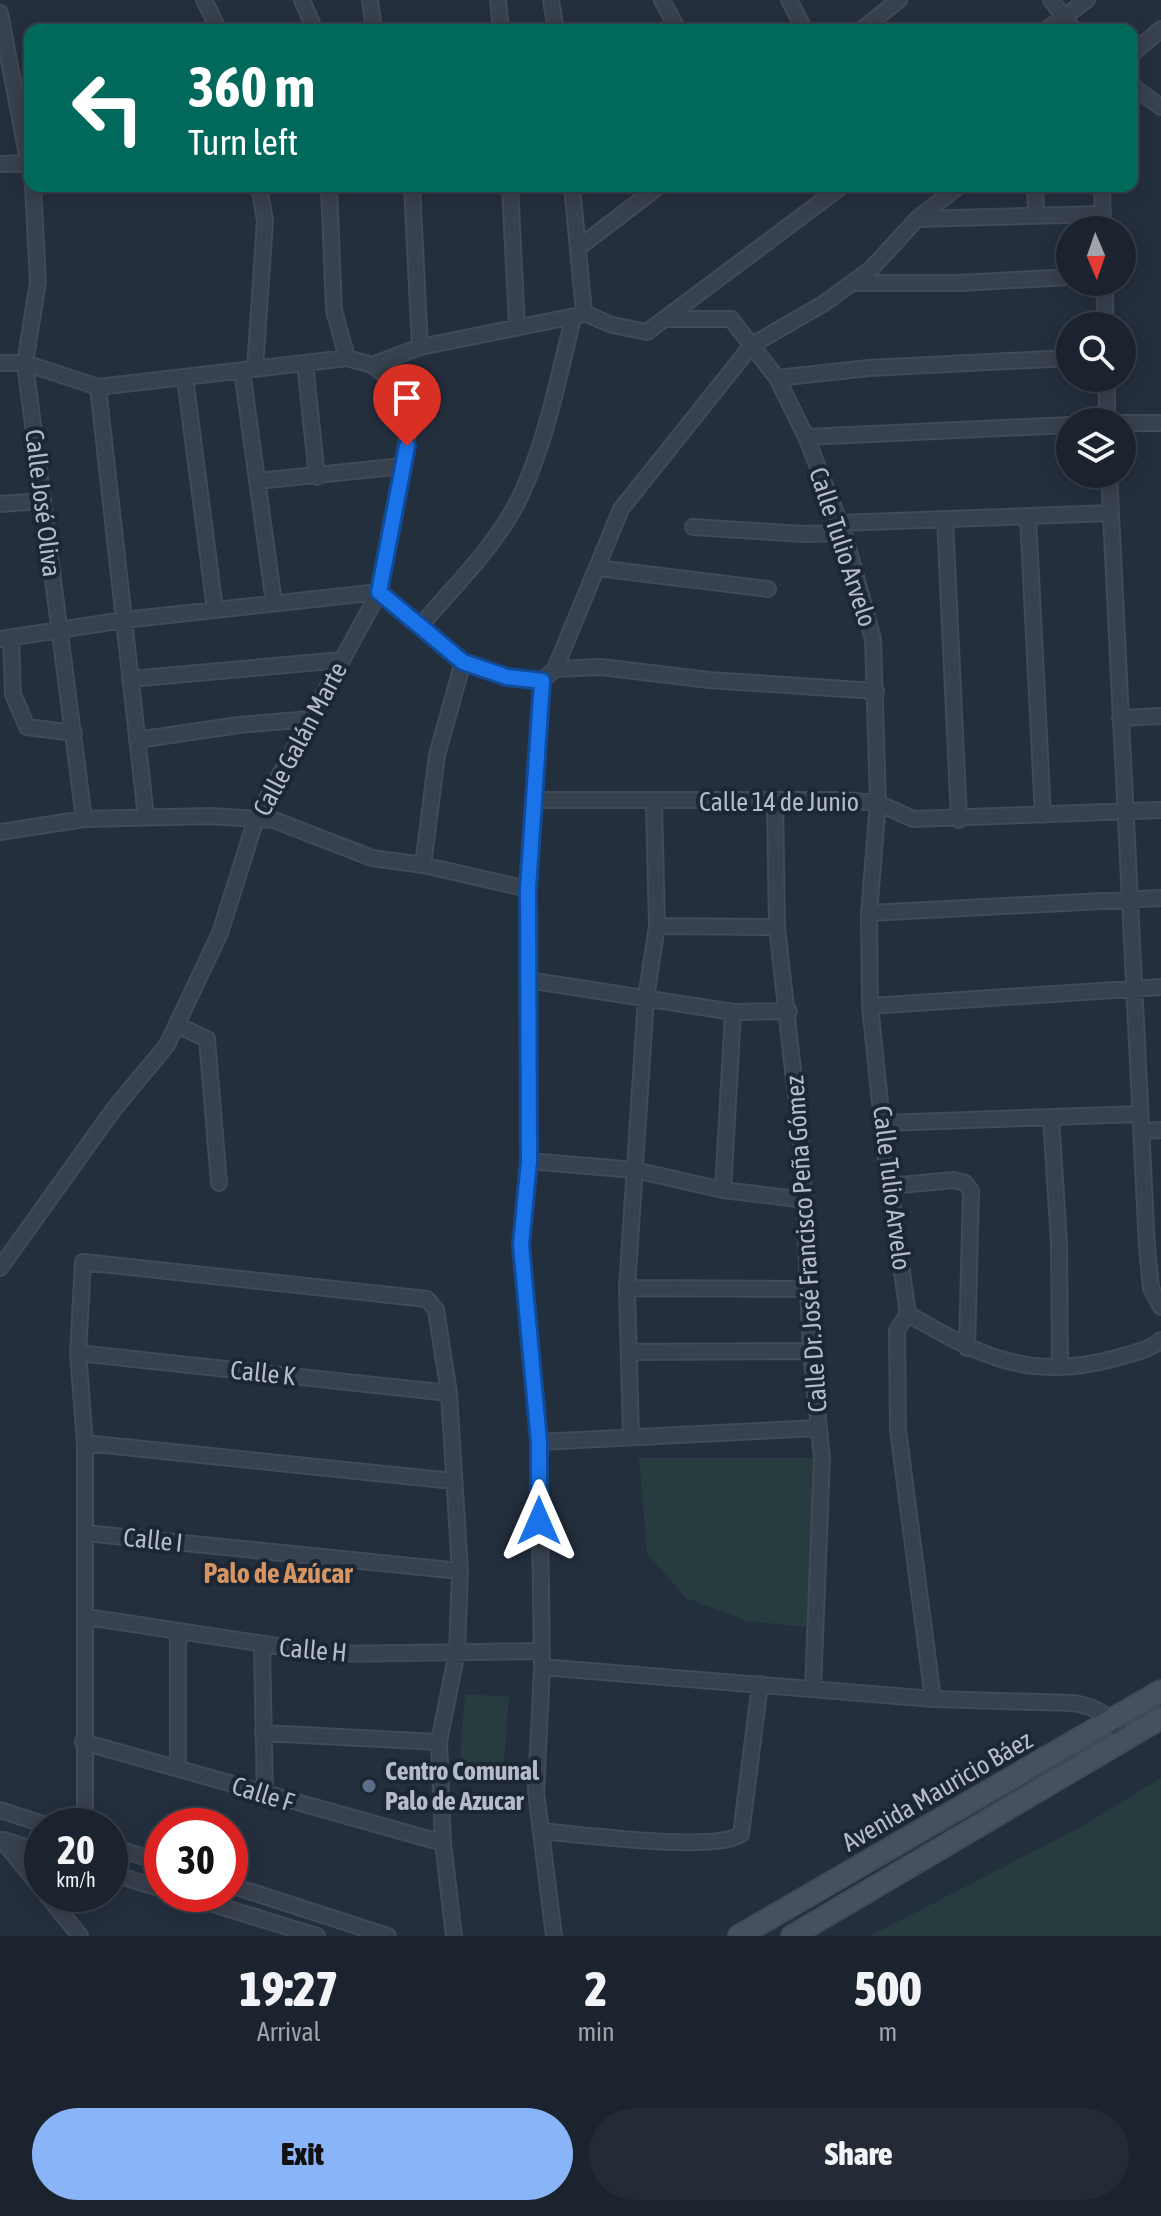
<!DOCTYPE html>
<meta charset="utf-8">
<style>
body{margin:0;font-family:"Asap Condensed",sans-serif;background:#242b36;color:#f1f3f6;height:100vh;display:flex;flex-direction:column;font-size:30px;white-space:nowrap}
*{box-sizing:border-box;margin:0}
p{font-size:26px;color:#a0a4aa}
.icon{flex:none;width:44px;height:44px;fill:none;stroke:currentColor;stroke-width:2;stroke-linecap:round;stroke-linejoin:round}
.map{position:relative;height:1936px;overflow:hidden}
.side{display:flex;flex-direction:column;background:#1b232e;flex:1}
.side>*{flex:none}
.hud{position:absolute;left:24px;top:24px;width:1114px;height:168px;border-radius:16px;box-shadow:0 4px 20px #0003,0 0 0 2px #39404a;background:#00695c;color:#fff;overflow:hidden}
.needle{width:52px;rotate:178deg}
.controls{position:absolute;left:1056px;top:216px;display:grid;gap:16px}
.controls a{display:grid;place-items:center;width:80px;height:80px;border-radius:50%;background:#1b232e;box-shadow:0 4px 20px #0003,0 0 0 2px #39404a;font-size:40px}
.speed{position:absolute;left:24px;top:1808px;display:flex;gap:16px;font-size:40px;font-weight:700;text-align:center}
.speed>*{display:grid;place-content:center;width:104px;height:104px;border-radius:50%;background:#1b232e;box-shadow:0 4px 20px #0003,0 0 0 2px #39404a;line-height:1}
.speed small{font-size:20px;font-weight:400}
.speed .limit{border:12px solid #d22;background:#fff;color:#111}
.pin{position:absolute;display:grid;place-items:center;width:68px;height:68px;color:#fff;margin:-82px -34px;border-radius:50% 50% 50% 0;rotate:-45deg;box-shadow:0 0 8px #0007}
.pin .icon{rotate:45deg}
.me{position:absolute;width:88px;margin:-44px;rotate:0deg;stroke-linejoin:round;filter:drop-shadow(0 0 6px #0008)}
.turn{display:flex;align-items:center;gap:28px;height:168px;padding:0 32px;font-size:36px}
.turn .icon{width:104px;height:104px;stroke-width:2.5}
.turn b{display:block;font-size:56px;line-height:68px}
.eta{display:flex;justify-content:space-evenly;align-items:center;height:136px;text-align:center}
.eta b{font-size:48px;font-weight:800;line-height:56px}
.action{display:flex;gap:16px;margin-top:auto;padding:16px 32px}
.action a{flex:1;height:92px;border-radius:48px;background:#8ab4f8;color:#111;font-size:32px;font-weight:800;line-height:92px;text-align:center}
.action a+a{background:#242b36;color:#f1f3f6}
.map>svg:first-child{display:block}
.green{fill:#263c3f}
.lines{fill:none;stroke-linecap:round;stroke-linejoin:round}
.minor-casing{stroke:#414a57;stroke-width:18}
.secondary-casing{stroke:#414a57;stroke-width:24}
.minor{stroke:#38414e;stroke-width:14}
.secondary{stroke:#465061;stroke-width:20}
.route-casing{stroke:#114b97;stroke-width:20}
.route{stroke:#1a73e8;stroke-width:14}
.service-dot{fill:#5c6f8a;stroke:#1d2633;stroke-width:3}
.labels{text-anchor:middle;stroke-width:8;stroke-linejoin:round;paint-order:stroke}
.street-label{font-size:26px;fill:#b4bcc9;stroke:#1d2633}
.poi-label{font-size:26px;font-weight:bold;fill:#b4bcc9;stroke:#1d2633;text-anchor:start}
.neighbourhood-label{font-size:28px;font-weight:bold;fill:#d59563;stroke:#1d2633}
</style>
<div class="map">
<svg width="1161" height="1936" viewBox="0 0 1161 1936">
<rect width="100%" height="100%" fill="#242f3e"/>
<!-- green -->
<path class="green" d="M639,1458H825L806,1627L747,1621L686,1598L647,1553Z
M465,1694L509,1697L503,1774L459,1771Z
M1161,1778V1936H870L1081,1827Z"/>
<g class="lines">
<defs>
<path id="minor" d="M204,0L219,30
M302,0L315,30
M370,0L374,30
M498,0L501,30
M551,0L556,30
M662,0L678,30
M789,0L805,30
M1051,0L1074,30
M0,13L30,171
M861,30L899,0
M1046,30L1087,0
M1132,54L1161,29
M1132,86L1161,107
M0,164L30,163
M33,186L38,282L25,363L84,819
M412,186L420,347
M510,186L517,326
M572,186L584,313
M1035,186L1036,215
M1102,186L1103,230
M917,219L1103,214
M578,248L659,186
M1104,282L1106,326
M852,283H960L1070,277
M584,313L612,325L647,332L842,186
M668,319H731L777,378L806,437L844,533L873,639L878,803L869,913L870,1006L886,1160L908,1314
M0,363H25L98,387L347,358
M305,363L317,477
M372,365L420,347L580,315
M255,369L265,221L259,186
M242,371L274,603
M185,378L215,609
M777,378L869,368L1070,358
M98,387L146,817
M1107,422V378
M1122,423H1161
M806,437L1070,425
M1109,474L1147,1247L1151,1288L1161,1307
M257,481L404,466
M0,504L43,501
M1028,517L1043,815
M945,519L959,820
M839,523L1111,513
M693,527L803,534L844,533
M597,568L768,589
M420,626C455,585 498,544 521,495C547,439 558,378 573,319
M11,638L13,694L27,727L74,733
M0,639L124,620L379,592L463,662L507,677L542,681L555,669L601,667L709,680L876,691
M555,669L621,509L752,345L823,304L871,269L917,219L959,186
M130,679L342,660
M542,681L528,889L529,1161L521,1245L539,1442L542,1667L536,1792L554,1936
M1120,718L1161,716
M137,740L239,725L310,719
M536,800H844L878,803L913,819L1161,810
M775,800L777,927L802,1151L811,1351L822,1458L813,1689
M0,832L84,819L210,816L274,820L372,858L423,865L528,889
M423,865L437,755L463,662
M869,913L1161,898
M657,926L777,927
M528,980L733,1012L789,1011
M870,1006L1161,987
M177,1025L207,1039L219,1183
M1051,1118L1059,1242L1060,1367
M883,1123L1140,1114
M1141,1131L1161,1130
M529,1161L635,1170L723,1190L806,1200
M889,1186L954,1180L965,1183L971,1191L967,1348
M723,1190L733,1012
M0,1268L114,1109L167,1045L220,933L256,819L379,592L411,417L400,387L372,365L347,358L334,310L329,186
M627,1288L808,1289
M908,1314L897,1330L898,1430L933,1699
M908,1314C980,1356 1030,1382 1116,1358C1132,1353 1148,1351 1161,1340
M629,1352L811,1351
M78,1353L449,1393
M631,1435L627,1288L646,998L657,926L654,803
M539,1442L818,1428
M85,1443L453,1481
M85,1533L460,1571
M87,1617L330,1654L541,1651
M262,1645L265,1796
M542,1667L933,1699L1073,1703C1099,1707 1112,1717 1124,1739
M263,1733L439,1742
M83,1742L443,1843
M178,1767V1631
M0,1810L49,1826
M85,1826V1443L78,1353L83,1262L427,1299L436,1310L449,1393L460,1571L457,1652L439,1742L443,1843L454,1936
M541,1831C578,1834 717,1853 741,1834L760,1684
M2,1840L42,1889
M4,1840L42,1852
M110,1846L162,1863
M110,1873L162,1889
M230,1885L388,1936
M46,1894L80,1936
M180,1894L317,1936"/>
<path id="secondary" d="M739,1936L1161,1691
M792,1936L1161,1718"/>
</defs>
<!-- minor casing -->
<use href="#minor" class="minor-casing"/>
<!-- secondary casing -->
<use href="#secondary" class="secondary-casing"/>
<!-- minor -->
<use href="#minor" class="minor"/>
<!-- secondary -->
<use href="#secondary" class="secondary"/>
</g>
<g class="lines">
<defs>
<path id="route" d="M407,446L379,592L463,662L507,677L542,681L528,889L529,1161L521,1245L539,1442V1521"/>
</defs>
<!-- route casing -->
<use href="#route" class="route-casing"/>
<!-- route -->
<use href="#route" class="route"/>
</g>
<!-- markers -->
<circle class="service-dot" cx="369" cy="1786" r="8"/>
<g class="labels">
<!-- street labels -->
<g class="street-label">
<text transform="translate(43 503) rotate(83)" y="9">Calle José Oliva</text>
<text transform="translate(843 547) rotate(72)" y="9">Calle Tulio Arvelo</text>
<text transform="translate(300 739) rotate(-62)" y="9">Calle Galán Marte</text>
<text x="779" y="811">Calle 14 de Junio</text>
<text transform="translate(892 1188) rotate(83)" y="9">Calle Tulio Arvelo</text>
<text transform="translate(806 1244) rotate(-94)" y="9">Calle Dr. José Francisco Peña Gómez</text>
<text transform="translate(263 1373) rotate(6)" y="9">Calle K</text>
<text transform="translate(153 1540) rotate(6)" y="9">Calle I</text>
<text transform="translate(313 1650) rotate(5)" y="9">Calle H</text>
<text transform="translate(937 1791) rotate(-30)" y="9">Avenida Mauricio Báez</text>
<text transform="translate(263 1794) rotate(17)" y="9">Calle F</text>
</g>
<!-- poi labels -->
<g class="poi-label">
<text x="385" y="1780">Centro Comunal<tspan x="385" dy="30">Palo de Azucar</tspan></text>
</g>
<!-- neighbourhood labels -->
<g class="neighbourhood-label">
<text x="278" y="1583">Palo de Azúcar</text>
</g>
</g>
</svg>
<div class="controls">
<a><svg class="needle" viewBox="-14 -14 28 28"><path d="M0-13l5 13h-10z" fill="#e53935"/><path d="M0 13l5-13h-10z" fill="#a0a4aa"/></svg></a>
<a><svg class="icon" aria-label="search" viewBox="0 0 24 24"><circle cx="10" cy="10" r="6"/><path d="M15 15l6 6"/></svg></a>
<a><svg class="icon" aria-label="layers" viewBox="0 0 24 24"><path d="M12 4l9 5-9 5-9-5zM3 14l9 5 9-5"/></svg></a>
</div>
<div class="speed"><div>20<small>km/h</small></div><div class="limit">30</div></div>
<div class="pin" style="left:407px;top:446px;background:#d93025"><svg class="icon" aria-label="arrive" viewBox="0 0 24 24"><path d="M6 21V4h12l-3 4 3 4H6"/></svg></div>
<svg class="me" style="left:539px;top:1521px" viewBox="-20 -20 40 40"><path d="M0-17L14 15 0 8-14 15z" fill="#1a73e8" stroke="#fff" stroke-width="4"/></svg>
<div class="hud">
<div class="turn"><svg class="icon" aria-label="left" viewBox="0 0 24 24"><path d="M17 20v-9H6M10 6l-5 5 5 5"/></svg><div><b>360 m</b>Turn left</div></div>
</div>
</div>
<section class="side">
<div class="eta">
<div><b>19:27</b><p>Arrival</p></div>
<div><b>2</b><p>min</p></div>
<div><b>500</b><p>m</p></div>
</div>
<div class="action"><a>Exit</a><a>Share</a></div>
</section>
